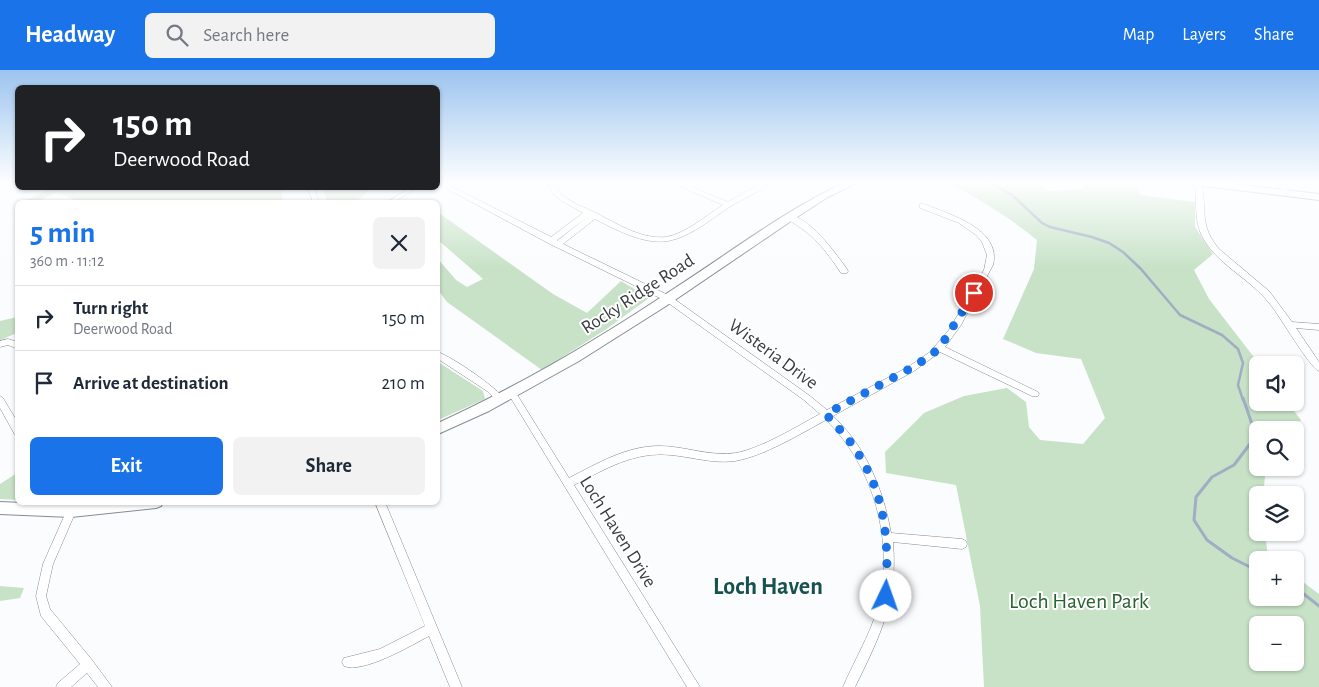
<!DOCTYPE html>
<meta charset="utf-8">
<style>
body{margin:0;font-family:"Alegreya Sans",sans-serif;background:#f2f2f3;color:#1f2937;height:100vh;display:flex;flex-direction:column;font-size:19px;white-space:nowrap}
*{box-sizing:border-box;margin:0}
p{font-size:16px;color:#747a83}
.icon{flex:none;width:28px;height:28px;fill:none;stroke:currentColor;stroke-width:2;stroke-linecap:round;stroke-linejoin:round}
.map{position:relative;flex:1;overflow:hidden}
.details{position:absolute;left:15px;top:130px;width:425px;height:305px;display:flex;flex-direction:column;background:#fff;border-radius:8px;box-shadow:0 1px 4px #0004}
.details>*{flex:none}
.top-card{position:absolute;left:15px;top:15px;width:425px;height:105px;border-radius:8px;box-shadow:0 1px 4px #0004;background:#202124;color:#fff;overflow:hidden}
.tools{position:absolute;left:1249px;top:286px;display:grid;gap:10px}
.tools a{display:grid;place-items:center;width:55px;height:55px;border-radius:8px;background:#fff;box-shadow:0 1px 4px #0004;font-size:25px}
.pin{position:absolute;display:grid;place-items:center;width:42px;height:42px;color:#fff;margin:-21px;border:2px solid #fff;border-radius:50%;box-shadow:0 1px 5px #0007}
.me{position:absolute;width:55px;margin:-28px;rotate:3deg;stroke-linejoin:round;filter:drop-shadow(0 0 4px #0008)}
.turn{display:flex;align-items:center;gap:18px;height:105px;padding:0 15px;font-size:22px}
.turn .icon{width:65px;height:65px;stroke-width:2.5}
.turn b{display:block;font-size:35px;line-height:42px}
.round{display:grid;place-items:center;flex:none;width:52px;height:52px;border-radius:8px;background:#f2f2f3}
.overview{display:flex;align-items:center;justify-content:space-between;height:85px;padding:0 15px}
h1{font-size:30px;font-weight:700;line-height:38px;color:#1a73e8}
.action{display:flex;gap:10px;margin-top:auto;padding:10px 15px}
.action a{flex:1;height:58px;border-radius:8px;background:#1a73e8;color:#fff;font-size:20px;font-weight:700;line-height:58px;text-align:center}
.action a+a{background:#f2f2f3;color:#1f2937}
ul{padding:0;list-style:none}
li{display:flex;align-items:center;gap:15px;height:65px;padding:0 15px;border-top:1px solid #e0e1e3}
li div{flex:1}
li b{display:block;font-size:19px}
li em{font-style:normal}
header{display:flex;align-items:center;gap:30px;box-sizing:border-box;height:70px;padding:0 25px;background:#1a73e8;color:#fff}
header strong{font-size:24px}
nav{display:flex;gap:28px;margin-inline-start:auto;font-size:18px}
.search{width:350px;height:45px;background:#f2f2f3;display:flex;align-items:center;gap:12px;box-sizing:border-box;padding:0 18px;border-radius:8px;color:#747a83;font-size:19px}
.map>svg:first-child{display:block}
.green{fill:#c7e2c7;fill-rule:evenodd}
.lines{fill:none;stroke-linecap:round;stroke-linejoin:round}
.stream-far1{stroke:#a0adc2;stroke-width:2.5}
.stream{stroke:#a0adc2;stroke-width:3}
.street-casing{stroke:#858c94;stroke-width:1}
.secondary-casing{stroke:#858c94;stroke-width:2}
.street{fill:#fff;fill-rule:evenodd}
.secondary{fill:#fff;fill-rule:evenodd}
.route{stroke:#1a73e8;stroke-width:9;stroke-dasharray:0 16.2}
.labels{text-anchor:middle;stroke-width:4;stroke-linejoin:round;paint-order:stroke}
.street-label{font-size:19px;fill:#3a3d41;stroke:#fff}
.near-park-label{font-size:22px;fill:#27622e;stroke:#fff}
.near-neighbourhood-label{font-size:24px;font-weight:bold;fill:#16524f;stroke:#fff}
</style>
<header>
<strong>Headway</strong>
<div class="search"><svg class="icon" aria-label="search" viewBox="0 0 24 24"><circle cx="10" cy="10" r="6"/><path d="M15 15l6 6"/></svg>Search here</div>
<nav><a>Map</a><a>Layers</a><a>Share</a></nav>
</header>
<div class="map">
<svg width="1319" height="617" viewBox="0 0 1319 617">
<rect width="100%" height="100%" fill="#fafcfe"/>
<!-- green -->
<path class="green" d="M947,112H1039L1048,121L1083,119L1084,112H1135L1140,125L1195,132V157L1213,184L1194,200L1209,229L1260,295H1258V332L1288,333L1301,350L1293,360H1258V398H1266L1263,425H1258V462L1265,463L1268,487L1273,490H1258V528H1295V506L1319,524V617H984L980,536L956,415L886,403L885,382L924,343L964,326L1007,318L1026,332L1029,357L1040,370L1083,374L1105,348L1081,289L1036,283L1003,269L1034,199L1037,170C1009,147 979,129 947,112ZM1258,555H1295V592H1258Z
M51,118H281L283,132H79L57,122L37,132H23Z
M323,118H367L370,119L356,132H327Z
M439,143L553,224L587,243L621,211L649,228L605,260L542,300L447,232L438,220V189L456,210L467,217L483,209L438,170V144Z
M17,247V263L0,270V251Z
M438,292L483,321L485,329L438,350Z
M17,403V430L0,429V414Z
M0,517V516L24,518L20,528L0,531Z"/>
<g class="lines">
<!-- stream-far1 -->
<path class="stream-far1" d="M988,112L1012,125L1042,153L1050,157L1092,167L1109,173L1123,182L1141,199L1180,245L1222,265L1238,279L1243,293L1238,315L1243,330"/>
<!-- stream -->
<path class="stream" d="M1243,328L1253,357V370L1234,395L1212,407L1196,427L1194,450L1207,470L1232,488L1258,501
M1295,517L1319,536"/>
<defs>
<path id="street" d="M438,112H443L551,167L583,143L562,131L552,123L549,112H555C556,115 556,120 559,122C567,131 581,136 592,141C613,151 640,170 666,167C685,164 707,145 723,135L672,113L671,112H679L728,132L763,112H770C762,121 743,129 731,136C712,148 691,167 668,171C643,175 615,159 595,149L563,174L670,226L810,326L827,340L908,297L930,282L949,260L984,200L987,185L982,172L976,165L959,153L920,138V134H924C949,144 1002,159 993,195L961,255L945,277L1038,322L1039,324L1038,326H1032L940,282L914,301L833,346C866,377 883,419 891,463L962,469L966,471L967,474L966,477L962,479L893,472C898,531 880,566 855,617H843C854,591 869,567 877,540C896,475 874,396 826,350C800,364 764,386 735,391C714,394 692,387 671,385C635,381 605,399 574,415L700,617H687L509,325L510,323H516L569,408C598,393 627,376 659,376C685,376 710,387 736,383C762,378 796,357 820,344L804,330L664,230L548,173L438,114ZM589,146L557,171V170Z
M1195,112H1201C1208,140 1198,154 1219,179L1269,221L1292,252L1319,254V260L1296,258L1319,292V301C1309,297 1280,246 1270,234C1250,208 1215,194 1201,164C1194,148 1197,128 1195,112Z
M1277,112H1283L1289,123L1288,124H1284Z
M308,118H314L319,132H313Z
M410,118H417L394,132H387Z
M787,145C808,144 836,184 847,199L848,201L847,203H841C825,179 813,164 787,149Z
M8,269L18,272V279L8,275L0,277V271Z
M438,282C452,287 498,318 505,330L504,332H498L487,321L438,289Z
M0,326L3,328L18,353V366L15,365L0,338Z
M58,432H70L76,441L53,494L46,526L50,539L92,590L112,617H98L87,603L71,617H56L58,613L80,594L41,546L36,526L43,494L66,442Z
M375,432H385L462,617H450L429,566C412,575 363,604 344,596L342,592L344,588L380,579L425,556Z"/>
<path id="secondary" d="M846,112H858L828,127L794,149L666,236L579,291L489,341L438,364V353C521,315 599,269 675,218C731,182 785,140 846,112Z
M1190,112H1216L1319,124V130L1195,115Z
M0,432L71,435L91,432H163L161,436L156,438L71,447L0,444Z"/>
</defs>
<!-- street casing -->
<use href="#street" class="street-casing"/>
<!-- secondary casing -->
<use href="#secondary" class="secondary-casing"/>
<!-- street -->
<use href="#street" class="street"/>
<!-- secondary -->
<use href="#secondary" class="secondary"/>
</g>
<!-- sky -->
<linearGradient id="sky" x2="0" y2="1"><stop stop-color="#9cc4ef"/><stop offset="0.57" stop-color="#fdfeff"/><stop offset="1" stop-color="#fdfeff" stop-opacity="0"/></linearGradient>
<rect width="1319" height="198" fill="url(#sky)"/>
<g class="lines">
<!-- route -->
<path class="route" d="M886,526C889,469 886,421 851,373C844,363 834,354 826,344L913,297L933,284L944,271L974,223"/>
</g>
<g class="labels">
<!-- street labels -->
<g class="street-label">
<text transform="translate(637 223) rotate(-33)" y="7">Rocky Ridge Road</text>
<text transform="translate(774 283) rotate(36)" y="7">Wisteria Drive</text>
<text transform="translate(619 461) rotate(58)" y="7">Loch Haven Drive</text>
</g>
<!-- near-park labels -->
<g class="near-park-label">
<text x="1079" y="538">Loch Haven Park</text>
</g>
<!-- near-neighbourhood labels -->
<g class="near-neighbourhood-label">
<text x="768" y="524">Loch Haven</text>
</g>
</g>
</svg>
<div class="tools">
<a><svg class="icon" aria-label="sound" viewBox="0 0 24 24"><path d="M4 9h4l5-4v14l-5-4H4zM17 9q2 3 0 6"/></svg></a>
<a><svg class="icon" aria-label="search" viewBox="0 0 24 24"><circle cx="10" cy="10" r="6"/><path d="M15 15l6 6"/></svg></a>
<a><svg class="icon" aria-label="layers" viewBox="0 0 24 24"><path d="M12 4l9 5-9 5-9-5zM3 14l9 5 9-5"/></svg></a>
<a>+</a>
<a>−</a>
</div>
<div class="pin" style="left:974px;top:223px;background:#d93025"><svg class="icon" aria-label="arrive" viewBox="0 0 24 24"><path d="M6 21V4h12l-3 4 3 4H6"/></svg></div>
<svg class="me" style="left:886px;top:526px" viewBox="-20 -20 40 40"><circle r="19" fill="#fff"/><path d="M0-13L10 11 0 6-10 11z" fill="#1a73e8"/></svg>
<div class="top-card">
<div class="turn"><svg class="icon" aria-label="right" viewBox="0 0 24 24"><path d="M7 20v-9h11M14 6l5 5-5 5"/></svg><div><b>150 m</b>Deerwood Road</div></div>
</div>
<section class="details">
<div class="overview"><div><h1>5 min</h1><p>360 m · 11:12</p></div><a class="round"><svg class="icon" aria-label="close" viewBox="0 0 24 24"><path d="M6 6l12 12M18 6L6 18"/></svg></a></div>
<ul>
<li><svg class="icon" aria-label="right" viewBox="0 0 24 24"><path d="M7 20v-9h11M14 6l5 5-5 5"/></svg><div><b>Turn right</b><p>Deerwood Road</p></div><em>150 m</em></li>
<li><svg class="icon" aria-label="arrive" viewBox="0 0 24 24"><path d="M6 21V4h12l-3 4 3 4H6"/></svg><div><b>Arrive at destination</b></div><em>210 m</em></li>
</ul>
<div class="action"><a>Exit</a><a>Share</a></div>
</section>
</div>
